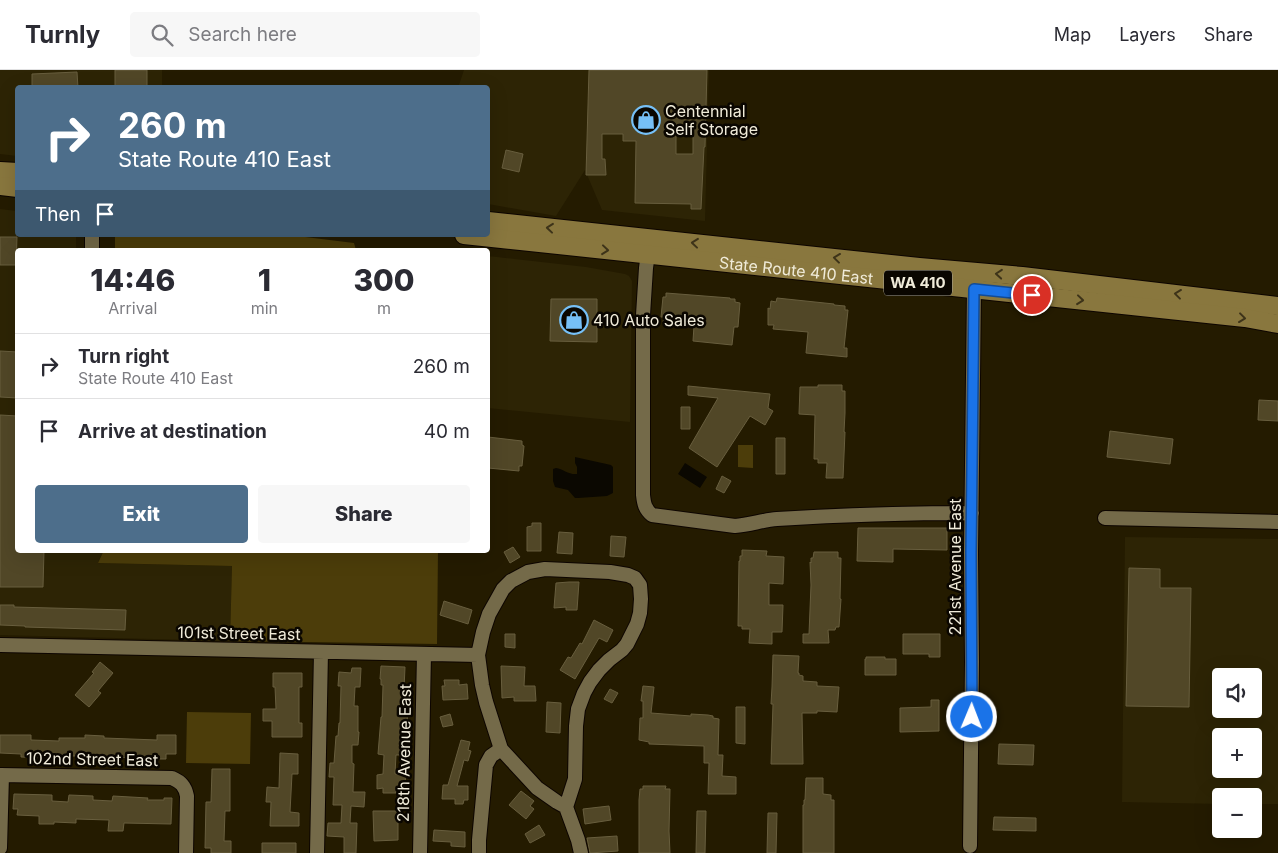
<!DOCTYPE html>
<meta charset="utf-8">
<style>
body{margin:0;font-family:Inter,sans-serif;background:#f7f7f7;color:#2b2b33;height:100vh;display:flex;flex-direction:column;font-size:19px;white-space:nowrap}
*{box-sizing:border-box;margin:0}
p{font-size:16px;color:#7c7c81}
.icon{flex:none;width:28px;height:28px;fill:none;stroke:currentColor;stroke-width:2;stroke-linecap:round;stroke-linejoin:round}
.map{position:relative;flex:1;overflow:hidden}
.details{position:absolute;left:15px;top:178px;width:475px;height:305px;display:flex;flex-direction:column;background:#fff;border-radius:5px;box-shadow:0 5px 20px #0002}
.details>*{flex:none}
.top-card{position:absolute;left:15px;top:15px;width:475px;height:152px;border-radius:5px;box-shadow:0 5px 20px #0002;background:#4d6e8b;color:#fff;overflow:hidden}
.buttons{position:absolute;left:1212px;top:598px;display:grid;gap:10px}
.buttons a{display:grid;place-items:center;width:50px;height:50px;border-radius:5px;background:#fff;box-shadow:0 5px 20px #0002;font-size:25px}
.pin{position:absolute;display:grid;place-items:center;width:42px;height:42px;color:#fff;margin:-21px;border:2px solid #fff;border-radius:50%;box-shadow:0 1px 5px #0007}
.me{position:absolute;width:55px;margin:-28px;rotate:1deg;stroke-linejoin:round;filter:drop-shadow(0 0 4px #0008)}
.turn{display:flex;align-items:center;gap:18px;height:105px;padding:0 20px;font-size:22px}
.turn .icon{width:65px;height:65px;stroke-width:2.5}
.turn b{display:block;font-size:35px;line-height:42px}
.then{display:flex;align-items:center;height:48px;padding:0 20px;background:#0003;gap:10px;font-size:19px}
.eta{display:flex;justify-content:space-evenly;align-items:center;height:85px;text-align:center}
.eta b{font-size:30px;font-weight:800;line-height:35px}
.button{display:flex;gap:10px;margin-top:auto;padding:10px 20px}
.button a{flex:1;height:58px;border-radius:5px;background:#4d6e8b;color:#fff;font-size:20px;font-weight:800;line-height:58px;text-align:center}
.button a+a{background:#f7f7f7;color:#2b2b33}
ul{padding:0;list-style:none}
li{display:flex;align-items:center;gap:15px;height:65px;padding:0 20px;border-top:1px solid #e1e1e2}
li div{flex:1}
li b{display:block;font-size:19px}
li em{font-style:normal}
header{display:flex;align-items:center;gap:30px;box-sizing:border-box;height:70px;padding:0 25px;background:#fff;border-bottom:1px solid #e1e1e2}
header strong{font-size:24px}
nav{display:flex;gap:28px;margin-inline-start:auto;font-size:18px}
.search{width:350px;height:45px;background:#f7f7f7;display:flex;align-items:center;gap:12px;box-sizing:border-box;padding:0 18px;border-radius:5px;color:#7c7c81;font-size:19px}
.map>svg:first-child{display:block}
.built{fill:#2d2405;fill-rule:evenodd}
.green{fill:#4c3d0a}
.water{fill:#0b0801}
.building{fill:#514727;stroke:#685e3e;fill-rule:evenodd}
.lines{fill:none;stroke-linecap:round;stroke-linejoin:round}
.minor-casing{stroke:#0d0500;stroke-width:16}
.major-casing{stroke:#0d0500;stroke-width:20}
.minor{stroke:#746a49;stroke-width:14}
.major{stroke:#89773e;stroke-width:18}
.oneway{stroke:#3d3319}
.route-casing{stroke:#114b97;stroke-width:12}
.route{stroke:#1a73e8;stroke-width:9}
.labels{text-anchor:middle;stroke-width:5;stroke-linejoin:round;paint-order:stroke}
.shield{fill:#0a0600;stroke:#aba698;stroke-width:1}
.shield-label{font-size:15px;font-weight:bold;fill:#f0ebd9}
.poi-label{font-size:16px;fill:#f0ebd9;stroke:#0a0600;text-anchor:start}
.street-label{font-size:16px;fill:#f0ebd9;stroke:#0a0600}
</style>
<header>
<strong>Turnly</strong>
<div class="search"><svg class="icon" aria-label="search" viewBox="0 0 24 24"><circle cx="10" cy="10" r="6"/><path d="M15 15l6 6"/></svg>Search here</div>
<nav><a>Map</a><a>Layers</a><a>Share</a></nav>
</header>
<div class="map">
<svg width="1278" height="783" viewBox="0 0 1278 783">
<rect width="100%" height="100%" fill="#241b00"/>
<!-- built -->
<path class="built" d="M0,0H162V17L18,18L17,86L0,84Z
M464,0H709L705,151L602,140L585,100L556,146L488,134V18H458Z
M0,139L17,141L18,165H76V180H18V480H104L98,493L232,496L230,571L0,565Z
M488,186L586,197L625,204L629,206L632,211L630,352L488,338Z
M1125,467L1278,469V734H1254V726H1221V734L1122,732ZM1221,606H1254V639H1221ZM1221,666H1254V699H1221Z"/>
<!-- green -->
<path class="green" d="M115,165H289L354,173L356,180H115Z
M738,375H753V398L738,397Z
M104,480H438L437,574L230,571L232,496L98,493Z
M187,642L251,643L250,694L186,693Z"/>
<!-- water -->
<path class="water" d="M575,387L611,395L613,397V423L607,426L578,428H575L568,420L555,417L553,411V399L556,398C563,399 569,405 577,404V397L575,393Z
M685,393L707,407L700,418L678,404Z"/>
<!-- building -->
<path class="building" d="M115,0H147V18H115Z
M589,0H707L705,77H704L701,139H691V134L635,133L636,71H623V64H602V89H605L606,105H586ZM676,65H693V84H676Z
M77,2L78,18H32V4Z
M506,80L523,84L519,102L502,98Z
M0,167H17L16,195H0Z
M666,223L730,228V229H735V232L740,233L738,257H734L732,275L693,271L694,256L663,252L664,247H661L663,227H666Z
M777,228L834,234V235L845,236V240H848L844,278H847V287L806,283L808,262L773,259L774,255H768V238L770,239L771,231L776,232Z
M551,229H597V272L550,271Z
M0,281L18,282V328L0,327Z
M818,315H842V321H845V343L844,362H845L843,408H826L827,393H818V389H814L815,345L799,344L800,317H818Z
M688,316L770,324L768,338L773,341L765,355L750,346L717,397L689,378L718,328L688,325Z
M1259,330L1278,331V351L1258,350Z
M681,337H690V359H681Z
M0,345L18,346V480H44L43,517H0Z
M1110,361L1173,369L1170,394L1107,387Z
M488,367L522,371V375L524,376L522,396H519V401L488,398Z
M776,368H785V404H776Z
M722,406L731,411L724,423L716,419Z
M532,453H541V481H527V457L532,456Z
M858,458H947V480L893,479V492L857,491Z
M559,462L573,463L572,484L557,483Z
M611,466L626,467L624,487L610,486Z
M513,477L520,487L510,493L504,482Z
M742,480L767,481L766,486L784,487L783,514L769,513V535H783L782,562H772V574L749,573L750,559H742V556H738L739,491H740V486H742Z
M814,482H838V488H841L840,529H841L839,557H836L835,560H828L829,573H803V564H809L811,515L810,492L811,493V488H813Z
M1129,498L1160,499V518H1191L1189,637L1126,636Z
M569,512H579L577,540H566V537L554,538L556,513Z
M444,531L472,540L468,554L440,545Z
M0,535H14V537L126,540L125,560L25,557V556L0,555Z
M594,550L613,560L607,572L599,568L575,609L560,600L568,587L571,588L580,573L582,574Z
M505,564H515V578L505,577Z
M903,564H940V587H929V584H903Z
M773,585L799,586L798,603H799V605L803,606V611L817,612V616L839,617L837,642L817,641V643H802L803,694H771L773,634H771L772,617Z
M866,587H885V589H896V605H865V589H866Z
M100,592L113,603L98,621L101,623L89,637L75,625L94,603L92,602Z
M381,596L405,597L404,619H408L407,662H402L401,685H396L395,704H405L406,718H396V723H383V718L377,719V705L383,704L384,685L378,684L381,647H382L383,615H381V609H380Z
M501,596L525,597L524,616H535L536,631H514V627L502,628Z
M352,598H361L360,617H355L354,636H358V662H359L358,675H352V693L354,694L353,722H365L364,737L351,736L350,753H357L356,783H344V767L327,766L328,753H341L342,735H333L334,707H329L330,693H334L336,666H338L339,653H340L341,616H338L339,602L351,603Z
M273,603H302V617H299V653H302V667H272V651H263V639H276L275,617H273Z
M444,610H459V615L467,614L468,629L443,630L442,616H445Z
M643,616L654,617L651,643L691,646V644L708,645L713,646V648L719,649L718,685H723L722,706L736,707V724H708L709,693H704V676L649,674V672L639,670L640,648H643V631H641Z
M610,619L618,623L612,633L604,629Z
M931,630H939V661L900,662V638L931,637Z
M547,632L561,633L560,663L546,662Z
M736,637H745V674L736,673Z
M450,644L453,655L443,657L440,647Z
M0,665H31V670L59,671V668H85V665L104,666V668L157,670V665H176V684H166V689H152L94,686V689L84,688V686H42V688L21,687V684L0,683Z
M461,670L470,672L468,680L471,681L468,691L464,690L457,716H468V730H464L463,734H455V729H442L443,715H448Z
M999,674L1034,675L1033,695L998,694Z
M280,683L298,684V704H292L290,742L299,743V756H270L271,732H266L267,717L279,718Z
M212,699H230V741H225L224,771H231V783H211V778H205L206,732H211Z
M806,708H823V724L831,725V730H834V783H803V735H804V730H805Z
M643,716H666L665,719H670L669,761L670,783H639V730L640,719H643Z
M521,721L534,731L530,736L534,739L526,749L509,735Z
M14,724L52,725V731L68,732L69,725L93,726V730L112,731L113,726L148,728L147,730H164V728H172L171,754L124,753L123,761H108L109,750L76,749V753L54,752V754H39V746L17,745L18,739H13Z
M609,736L611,750L585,754L583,739Z
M373,741H398V770L374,771Z
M697,741H706L705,783H696Z
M768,743H777L776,783H767Z
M994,747L1036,748V761L993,760Z
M539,755L545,765L530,773L525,764Z
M434,760L465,762V777L451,776V772L433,771Z
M617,766L618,781L590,783L587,768Z
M262,773H296V783H262Z"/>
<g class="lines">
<defs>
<path id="minor" d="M649,176L646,198L643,245V425C644,434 645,439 652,445L735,456C750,455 763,450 777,449C842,445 907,443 972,443
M92,180V165
M1105,448L1278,452
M0,575L478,585
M0,705L172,708C181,712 185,716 187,726L186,783
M566,737L557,732L537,718L501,679L486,632L482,615L478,585L483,562L489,544L503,519L511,511L528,502L545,499L610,502L628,505L635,508L640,515L641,529L640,543L637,554L627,574L622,580L609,590L599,600L590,612L584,623L578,639L576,656L575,709L566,737L578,770L581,783
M970,776L972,592L971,483L974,219
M0,778L2,705
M317,783L321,582
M420,783L424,584
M479,783V770L486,695L491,686L501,679"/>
<g id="major">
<path d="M0,101L18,102"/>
<path d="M0,116L18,118"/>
<path d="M488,151L919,197L1022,206L1278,236"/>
<path id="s1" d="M464,165L1245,248L1278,254"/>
</g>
</defs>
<!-- minor casing -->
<use href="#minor" class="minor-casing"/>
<!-- major casing -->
<use href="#major" class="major-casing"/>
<!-- minor -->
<use href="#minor" class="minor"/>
<!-- major -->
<use href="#major" class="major"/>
</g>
<!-- one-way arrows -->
<defs><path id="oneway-chevron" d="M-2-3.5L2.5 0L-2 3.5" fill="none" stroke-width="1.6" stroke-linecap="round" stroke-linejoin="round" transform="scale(1.25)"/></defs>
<g class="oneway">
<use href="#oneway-chevron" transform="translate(550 158) rotate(-174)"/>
<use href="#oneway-chevron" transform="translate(695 173) rotate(-174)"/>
<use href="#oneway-chevron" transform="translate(605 180) rotate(6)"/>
<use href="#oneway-chevron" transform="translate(837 188) rotate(-173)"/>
<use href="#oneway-chevron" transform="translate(999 204) rotate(-175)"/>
<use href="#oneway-chevron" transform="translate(1178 224) rotate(-173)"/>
<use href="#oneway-chevron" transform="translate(1080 230) rotate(6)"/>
<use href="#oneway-chevron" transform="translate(1242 248) rotate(7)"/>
</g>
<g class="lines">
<defs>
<path id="route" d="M972,647L971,483L974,219L1032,225"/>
</defs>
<!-- route casing -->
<use href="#route" class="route-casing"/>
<!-- route -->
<use href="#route" class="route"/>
</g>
<!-- icons -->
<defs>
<symbol id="shop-ring" viewBox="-11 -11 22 22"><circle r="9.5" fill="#0a0600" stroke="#76c0f7" stroke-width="1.5"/><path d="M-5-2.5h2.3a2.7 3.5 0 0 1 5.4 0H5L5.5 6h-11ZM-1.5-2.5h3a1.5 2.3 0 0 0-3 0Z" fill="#76c0f7"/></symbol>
</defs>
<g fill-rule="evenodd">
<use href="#shop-ring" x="630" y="34" width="32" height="32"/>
<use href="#shop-ring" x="558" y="234" width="32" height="32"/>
</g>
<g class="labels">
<!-- shield labels -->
<rect class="shield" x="884" y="200.5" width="68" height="25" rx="4"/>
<g class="shield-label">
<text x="918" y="218">WA 410</text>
</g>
<!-- poi labels -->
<g class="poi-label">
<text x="665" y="47">Centennial<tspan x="665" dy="18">Self Storage</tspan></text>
<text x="593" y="256">410 Auto Sales</text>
</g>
<!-- street labels -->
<g class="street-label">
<text dy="6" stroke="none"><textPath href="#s1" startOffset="334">State Route 410 East</textPath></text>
<text transform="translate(955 497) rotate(-90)" y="6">221st Avenue East</text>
<text transform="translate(239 563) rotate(1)" y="6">101st Street East</text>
<text transform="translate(404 683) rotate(-89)" y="6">218th Avenue East</text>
<text transform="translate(92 689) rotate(1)" y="6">102nd Street East</text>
</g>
</g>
</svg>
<div class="buttons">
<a><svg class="icon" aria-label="sound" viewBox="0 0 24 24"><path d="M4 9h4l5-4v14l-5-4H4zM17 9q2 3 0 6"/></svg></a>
<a>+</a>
<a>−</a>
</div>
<div class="pin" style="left:1032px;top:225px;background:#d93025"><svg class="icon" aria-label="arrive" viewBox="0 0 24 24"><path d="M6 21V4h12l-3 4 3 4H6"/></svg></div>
<svg class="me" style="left:972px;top:647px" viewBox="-20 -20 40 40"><circle r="17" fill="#1a73e8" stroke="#fff" stroke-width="3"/><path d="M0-11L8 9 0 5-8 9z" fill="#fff"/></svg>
<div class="top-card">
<div class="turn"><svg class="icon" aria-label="right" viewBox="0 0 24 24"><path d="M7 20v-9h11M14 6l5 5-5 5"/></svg><div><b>260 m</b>State Route 410 East</div></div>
<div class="then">Then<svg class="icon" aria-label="arrive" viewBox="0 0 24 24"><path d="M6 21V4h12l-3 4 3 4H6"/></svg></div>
</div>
<section class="details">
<div class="eta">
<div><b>14:46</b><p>Arrival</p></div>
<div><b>1</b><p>min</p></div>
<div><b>300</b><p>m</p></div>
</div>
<ul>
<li><svg class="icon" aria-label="right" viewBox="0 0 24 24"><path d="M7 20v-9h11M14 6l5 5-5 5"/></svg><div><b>Turn right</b><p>State Route 410 East</p></div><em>260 m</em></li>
<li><svg class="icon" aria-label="arrive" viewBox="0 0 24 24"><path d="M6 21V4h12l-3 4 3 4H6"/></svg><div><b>Arrive at destination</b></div><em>40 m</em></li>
</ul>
<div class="button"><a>Exit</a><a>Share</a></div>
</section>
</div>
